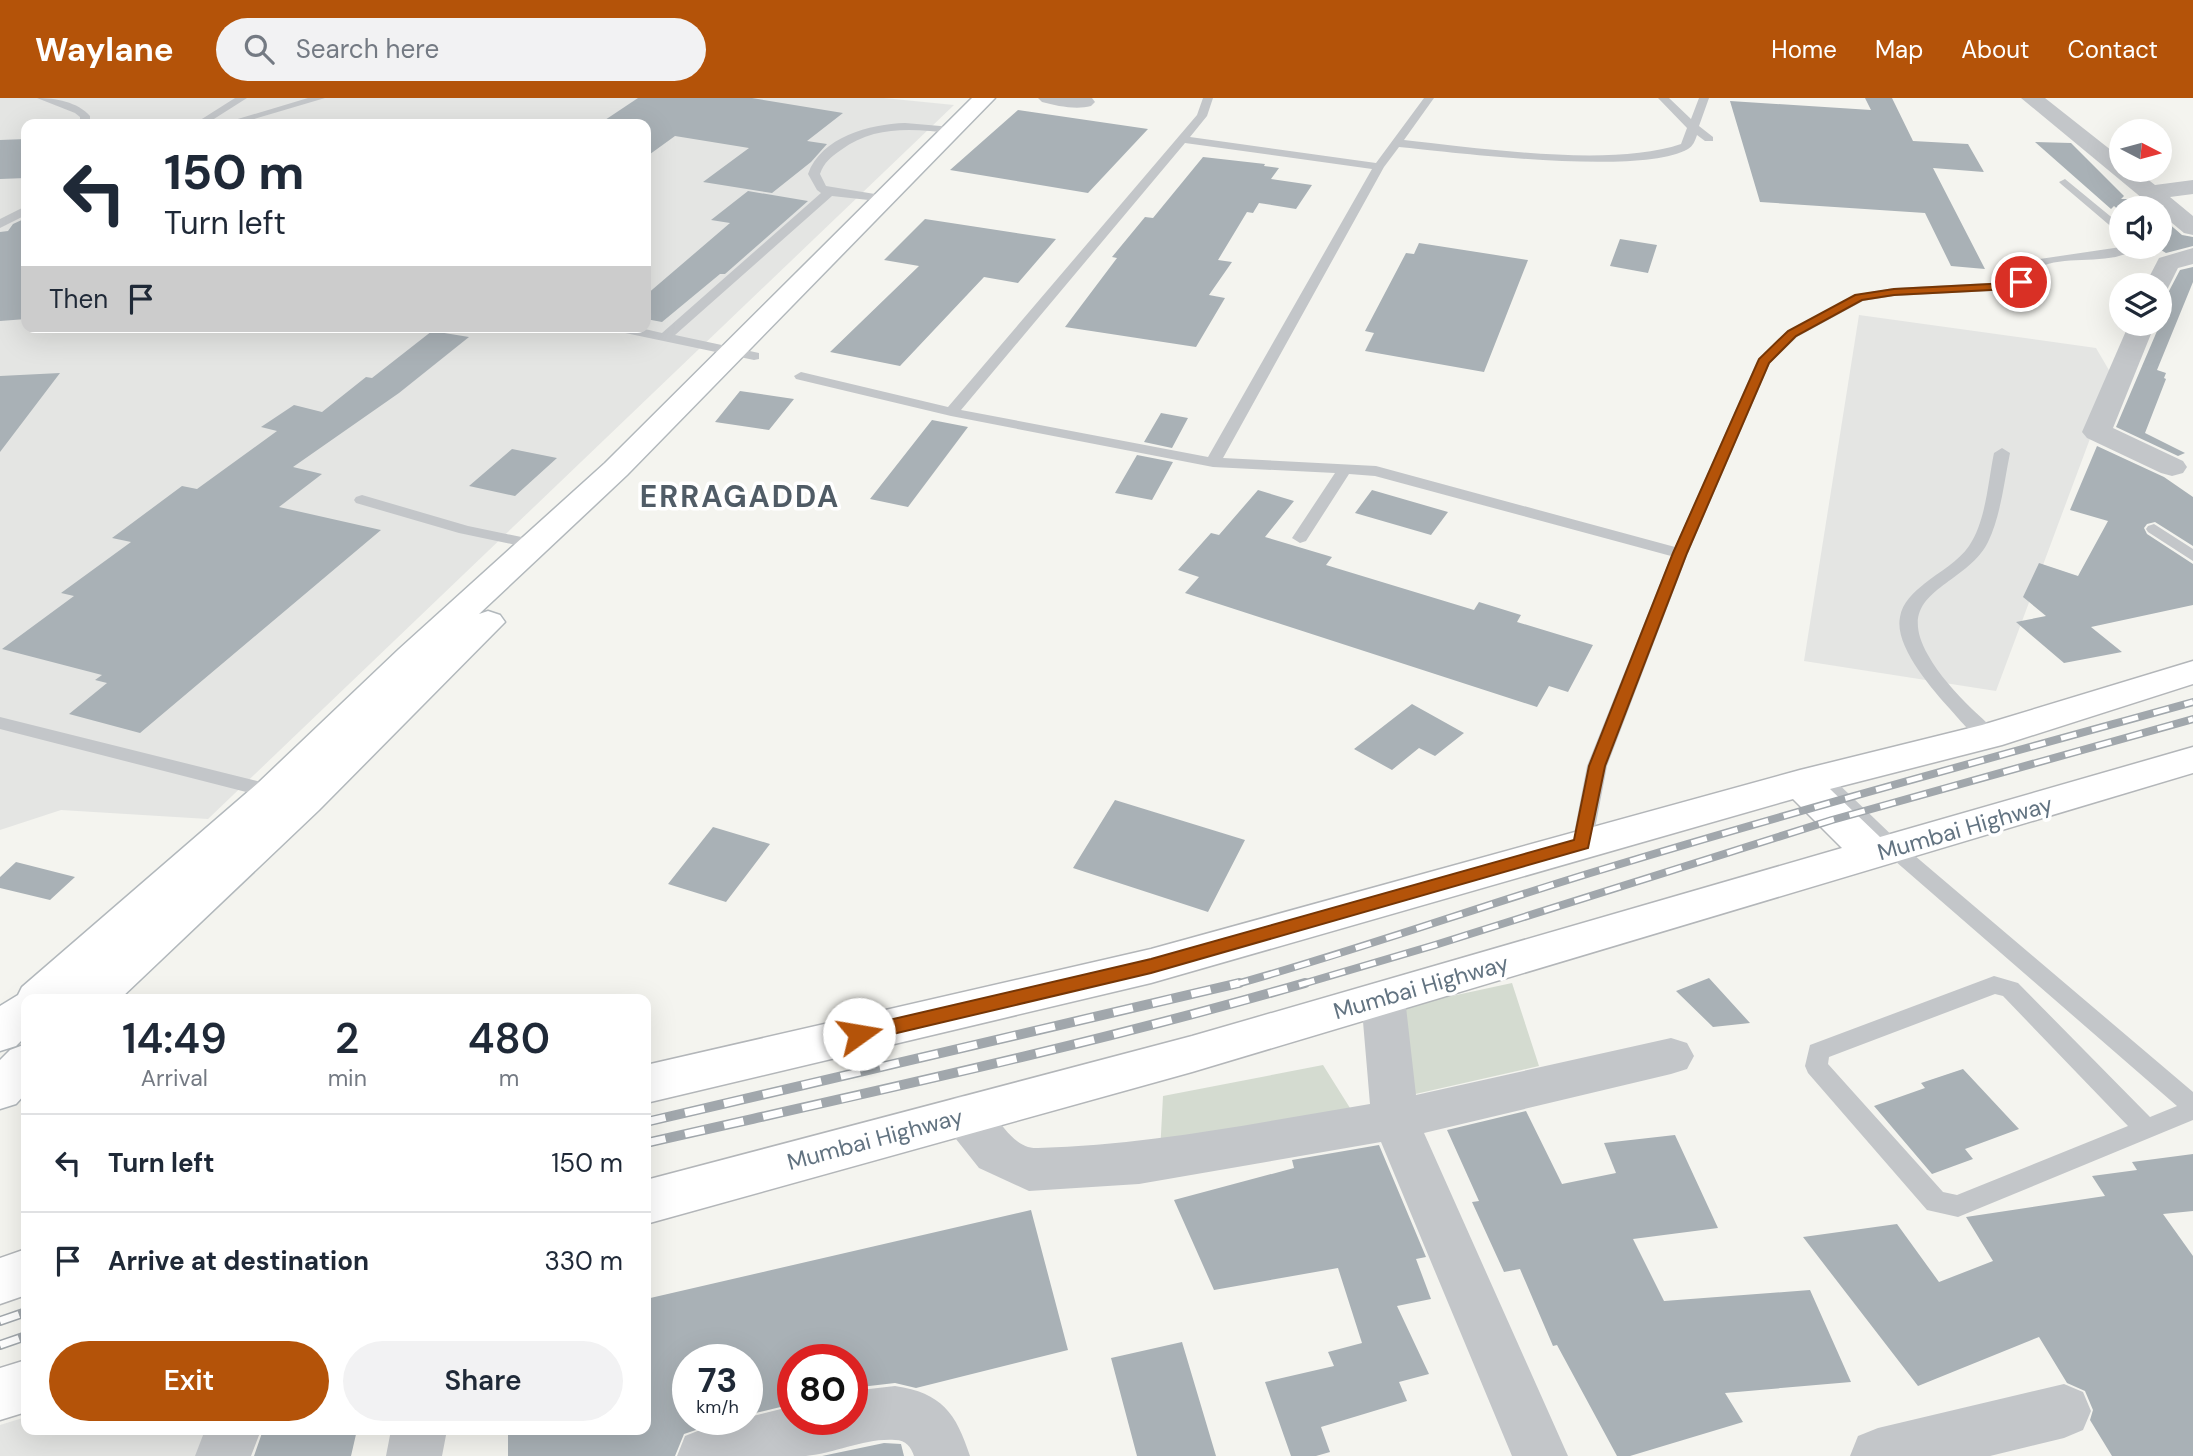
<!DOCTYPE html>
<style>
body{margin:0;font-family:"DM Sans",sans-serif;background:#f2f2f3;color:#1f2937;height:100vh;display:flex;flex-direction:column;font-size:26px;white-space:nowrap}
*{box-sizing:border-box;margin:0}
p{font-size:23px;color:#747a83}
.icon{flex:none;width:38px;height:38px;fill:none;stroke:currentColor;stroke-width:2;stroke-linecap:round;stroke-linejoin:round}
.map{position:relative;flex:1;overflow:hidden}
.details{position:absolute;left:21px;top:896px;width:630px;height:441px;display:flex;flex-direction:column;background:#fff;border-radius:14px;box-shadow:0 7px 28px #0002}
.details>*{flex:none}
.hud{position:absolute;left:21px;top:21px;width:630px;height:214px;border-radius:14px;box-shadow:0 7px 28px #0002;background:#fff;color:#1f2937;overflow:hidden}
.needle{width:46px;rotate:96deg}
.fabs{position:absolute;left:2109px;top:21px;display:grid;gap:14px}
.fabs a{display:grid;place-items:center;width:63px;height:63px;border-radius:50%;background:#fff;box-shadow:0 7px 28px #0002;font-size:35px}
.speed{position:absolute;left:672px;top:1246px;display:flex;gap:14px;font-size:35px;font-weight:700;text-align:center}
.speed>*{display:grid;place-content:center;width:91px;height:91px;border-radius:50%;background:#fff;box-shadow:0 7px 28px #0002;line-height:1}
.speed small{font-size:18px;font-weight:400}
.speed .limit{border:10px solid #d22;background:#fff;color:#111}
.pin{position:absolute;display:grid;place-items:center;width:60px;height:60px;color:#fff;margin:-30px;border:4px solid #fff;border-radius:50%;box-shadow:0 2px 7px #0007}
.me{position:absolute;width:77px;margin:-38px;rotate:77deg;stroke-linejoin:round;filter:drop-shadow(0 0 5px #0008)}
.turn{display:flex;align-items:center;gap:24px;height:147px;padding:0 28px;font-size:32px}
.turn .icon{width:91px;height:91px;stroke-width:2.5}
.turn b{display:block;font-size:49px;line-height:60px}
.then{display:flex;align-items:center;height:66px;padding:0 28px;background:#0003;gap:14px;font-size:26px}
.eta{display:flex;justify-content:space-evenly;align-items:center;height:119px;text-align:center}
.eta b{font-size:42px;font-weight:600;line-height:49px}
.action{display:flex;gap:14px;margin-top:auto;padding:14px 28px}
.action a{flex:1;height:80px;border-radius:42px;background:#b45309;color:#fff;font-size:28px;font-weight:600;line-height:80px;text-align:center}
.action a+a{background:#f2f2f3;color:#1f2937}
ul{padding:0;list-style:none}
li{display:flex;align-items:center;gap:21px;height:98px;padding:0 28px;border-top:2px solid #e0e1e3}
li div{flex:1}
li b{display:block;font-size:26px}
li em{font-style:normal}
header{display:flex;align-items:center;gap:42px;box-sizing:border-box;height:98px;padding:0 35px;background:#b45309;color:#fff}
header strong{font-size:33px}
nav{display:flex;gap:38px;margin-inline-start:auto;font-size:24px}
.search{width:490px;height:63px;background:#f2f2f3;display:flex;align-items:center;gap:18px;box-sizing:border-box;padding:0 24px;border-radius:38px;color:#747a83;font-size:26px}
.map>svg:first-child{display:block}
.built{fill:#e4e5e3;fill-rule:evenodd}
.green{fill:#d4dbd0}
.building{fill:#a9b1b6}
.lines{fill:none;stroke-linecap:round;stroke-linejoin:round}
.secondary-casing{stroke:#b2b8bc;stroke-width:3}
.trunk-casing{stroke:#b3b6b9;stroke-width:3}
.service{fill:#c3c6c9;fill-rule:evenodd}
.minor{fill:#c3c6c9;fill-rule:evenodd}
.secondary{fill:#fff;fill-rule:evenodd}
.trunk{fill:#fff;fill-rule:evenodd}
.rail-far1-casing{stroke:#a1a7ac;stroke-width:8}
.rail-casing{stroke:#a1a7ac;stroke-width:10}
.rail-far1{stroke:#fff;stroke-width:5;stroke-dasharray:16;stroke-linecap:butt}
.rail{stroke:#fff;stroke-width:7;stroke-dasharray:20;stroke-linecap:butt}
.route{fill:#b45309;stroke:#753606;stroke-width:2}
.labels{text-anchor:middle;stroke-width:7;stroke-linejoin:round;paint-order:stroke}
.street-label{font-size:23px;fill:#627381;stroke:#fff}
.district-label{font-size:30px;font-weight:bold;letter-spacing:2px;fill:#505c66;stroke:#fff}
</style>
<header>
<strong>Waylane</strong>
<div class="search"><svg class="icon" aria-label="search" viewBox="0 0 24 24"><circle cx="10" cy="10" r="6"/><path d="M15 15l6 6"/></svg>Search here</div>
<nav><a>Home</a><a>Map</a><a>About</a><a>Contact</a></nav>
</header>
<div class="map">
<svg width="2193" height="1358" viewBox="0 0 2193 1358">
<rect width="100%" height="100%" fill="#f4f4ef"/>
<!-- built -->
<path class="built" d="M0,0H884L954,7L208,721L61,712L0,732ZM26,26H646V229H26Z
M1859,217L2096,250L2113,279L1996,593L1804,563Z
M26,1319V1332H207L197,1358H0V1327Z"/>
<!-- green -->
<path class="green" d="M1512,885L1539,968L1411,997L1401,909Z
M1323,967L1350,1010L1160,1055L1163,998Z"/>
<!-- building -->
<path class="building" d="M638,0H752L843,15L807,43L827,46L811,64L772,95L703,84L749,50L675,38L646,59V26L605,22Z
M1865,0H1892L1913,43L1968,46L1984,74L1933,70L1985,171L1951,168L1925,115L1760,104L1730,3L1871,12Z
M1018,12L1148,31L1088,95L950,72Z
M26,41V80L0,81V42Z
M2035,44L2071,45L2124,98L2121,101H2139L2150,110H2121V114L2114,108L2111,111Z
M1203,59L1265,66L1264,68L1279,70L1271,81L1312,87L1296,111L1259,105L1253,115L1247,114L1218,162L1232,164L1209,197L1225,200L1196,249L1065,229L1117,160L1112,159L1145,119L1153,120Z
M748,93L808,103L725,176H720L662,224L646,221V197L730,125L711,122Z
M2160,118L2182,137L2193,139V148L2166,155L2161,152L2158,149Z
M26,120V221L0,223V134L8,133L13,126Z
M925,121L1056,141L1018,185L984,179L900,268L830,254L919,168L884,162Z
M1620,141L1657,147L1648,175L1610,168Z
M1419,145L1528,162L1484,274L1365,253L1374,235L1365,233L1406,155L1414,156Z
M2193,169V184L2157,272L2166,275L2164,280L2166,281L2145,335L2185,355L2178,358L2116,329L2160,226V196L2169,193L2180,172Z
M432,233L469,239L399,295L293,369L322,376L279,409L381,432L140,635L69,616L107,585L95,582L102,577L2,551L74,498L61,495L131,444L112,440L182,388L197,391L277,333L261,329L294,307L322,314L366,279L372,280Z
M60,275L0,354V278Z
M740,293L794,301L769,332L715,324Z
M1161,315L1188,320L1172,350L1144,344Z
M932,322L968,329L908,409L870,401Z
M2097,348L2164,379L2193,399V448L2155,424L2147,426L2144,430L2147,436L2193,466V507L2091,529L2122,554L2064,565L2016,524L2046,518L2023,499L2039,465L2078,478L2108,423L2070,412Z
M512,351L557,360L515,398L469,388Z
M1137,357L1173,364L1152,402L1115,395Z
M1258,392L1294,403L1265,439L1332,459L1326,467L1474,512L1479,504L1521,517L1517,524L1593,547L1568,594L1549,588L1537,609L1185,495L1199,479L1178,472L1211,435L1219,437Z
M1372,392L1448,414L1431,437L1355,415Z
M1412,606L1464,635L1435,658L1419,650L1392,672L1354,651Z
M1115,702L1245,742L1208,814L1073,770Z
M713,729L770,746L726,804L668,786Z
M16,764L75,779L50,802L0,790V779Z
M1709,880L1750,925L1713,929L1676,893Z
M1963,971L2019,1031L1965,1051L1973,1061L1932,1076L1874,1008L1925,990L1921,985Z
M1526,1013L1562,1086L1616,1075L1604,1045L1675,1037L1718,1130L1633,1141L1664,1203L1810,1192L1851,1284L1725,1295L1743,1324L1630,1358H1617L1557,1247L1553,1248L1520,1171L1504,1174L1472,1104L1479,1103L1447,1032Z
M1379,1047L1426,1159L1416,1161L1431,1201L1397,1208L1429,1276L1399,1284L1407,1303L1321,1329L1330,1354L1316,1358H1291L1265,1284L1334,1268L1328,1254L1362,1245L1338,1170L1214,1192L1174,1102L1294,1070L1292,1062Z
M2193,1056V1113L2163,1116L2193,1158V1358H2112L2090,1322L2093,1312L2085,1293L2067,1285L2039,1239L1918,1288L1803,1139L1897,1126L1939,1184L1993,1163L1966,1119L2105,1098L2092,1078L2137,1072L2132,1064Z
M1031,1112L1068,1252L916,1290L895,1285L852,1290V1262H793V1306L747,1317V1262H688V1321H729L684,1336L675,1358H508V1332H646V1201Z
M1182,1244L1216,1358H1137L1111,1260Z
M263,1332H357L351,1358H254Z
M884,1345L901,1346L904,1358H822Z"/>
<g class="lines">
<defs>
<path id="secondary" d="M972,0H995L627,377L479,516L488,513L500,517L505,524L319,712L120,901H70L72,896L67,901H26V938L16,948L0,953V908L18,897L22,889L258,685L399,551L605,365Z
M26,946V995L16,1006L0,1011V962L10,952Z"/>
<path id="trunk" d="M2193,563V586L2002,647L1830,691L1880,739L2193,649V675L1192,974L646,1126V1082L1192,938L1842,750L1793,701L1151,885L646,1005V967L1151,851L1800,672L1982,627Z
M26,1151V1197L0,1206V1160Z
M26,1262V1314L0,1322V1270Z"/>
</defs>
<!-- secondary casing -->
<use href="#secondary" class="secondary-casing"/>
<!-- trunk casing -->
<use href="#trunk" class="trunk-casing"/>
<!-- service -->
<path class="service" d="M37,0C55,0 78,4 90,18V26H80V19L75,15Z
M235,0H247L206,26H194Z
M308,0H325L237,26H221Z
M1203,0H1213L1207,18L1190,39L1376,65L1424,0H1434L1404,42C1480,50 1611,70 1681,46L1687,30L1658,0H1669L1691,21L1699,0H1709L1699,28L1713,39V43H1705L1697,37C1695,43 1693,48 1688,51C1641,78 1459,55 1399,49L1384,69L1223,360L1376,368L1675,449L1757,263L1787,233L1859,196L1894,190L2008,184L2033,162L2121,149H2137C2115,169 2066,156 2040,169C2027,175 2027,187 2010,192L1894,198L1863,203L1797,239L1770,265L1688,455L1607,668L1592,746L1589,751H1575L1572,746L1587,668L1671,458L1375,378L1349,376L1306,443L1300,445L1292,440L1335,375L1213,369L951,318L796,281L794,278L801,274L948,309L1197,17ZM1185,45L1372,71L1208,359L961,312Z
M905,25L952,29L957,32L952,35C912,31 875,27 841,52C831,59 824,64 820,76L826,88L887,98V104L832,98L675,237L759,255V261L754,262L611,232L609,229H636L662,235L821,95L817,92L808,76C821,39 870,26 905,25Z
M2065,81L2121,127V137L2061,86L2059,84Z
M26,108V117L0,130V121Z
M2002,350L2010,355C2004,384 2001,417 1988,444C1965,490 1891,492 1928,557C1939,577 1956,595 1972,611C1981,620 1992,628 1998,638L1996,642C1978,647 1961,623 1950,611C1932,591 1894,548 1900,519C1902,505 1914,494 1924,486C1939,474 1959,463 1969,448C1986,423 1988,384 1994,355Z
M362,397L468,428L541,443L543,446L535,451L459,435L356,405L354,402L356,399Z
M2154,426L2193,451V463L2148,434L2146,431L2148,428Z
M0,619L277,688L284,690L287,695L284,700L277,702L0,631Z
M1820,673L1827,675L1901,746L2193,994V1022L1958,1119L1927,1112L1808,975L1805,968L1810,947L1994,878L2018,885L2150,1019L2177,1008L1887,756L1813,685L1810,680L1813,675ZM1995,896L2003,898L2128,1028L1957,1097L1943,1094L1828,966L1829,959Z"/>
<!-- minor -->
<path class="minor" d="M1038,0H1092L1095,4L1091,8C1076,12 1057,8 1042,4Z
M2021,0H2045L2121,60V72H2136L2155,87L2193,82V96L2170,99L2193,118V137L2184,135L2160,115V110H2154Z
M2193,150V166L2178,170L2167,192L2160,194V187H2145L2159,160Z
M2129,226H2155L2113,330L2183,363L2187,369L2183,375L2172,378L2161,375L2087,340L2082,334Z
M1383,883L1399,888L1405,900L1416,997L1671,940L1687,945L1694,958L1687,971L1671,976L1424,1035L1568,1358H1512L1381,1044L1139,1086L1029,1093L979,1070L948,1031L941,1017L948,1003C953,1001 959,998 963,998C993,995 1004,1052 1038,1050C1150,1047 1260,1024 1370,1006L1361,900L1367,888Z
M2064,1286L2083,1294L2091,1313L2083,1332L2064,1340L1990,1358H1850L1858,1338L1878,1330Z
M895,1288C942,1295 956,1315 970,1358H914C911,1349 906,1342 895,1342C864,1340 837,1355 806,1358C764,1358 719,1358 677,1358L685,1338L705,1330L793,1308V1321H852V1293Z
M205,1332H261L251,1358H195Z
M391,1332H447L442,1358H386Z"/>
<!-- secondary -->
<use href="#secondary" class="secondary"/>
<!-- trunk -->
<use href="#trunk" class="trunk"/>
<defs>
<path id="rail-far1" d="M1233,887C1355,853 1475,810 1597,773C1795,713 1994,659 2193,604
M1299,887L1435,847L1832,722L2193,621"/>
<path id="rail" d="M646,1024L1239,885
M646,1045C866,995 1087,948 1305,885
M0,1223L26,1214
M0,1247L26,1238"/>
</defs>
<!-- rail-far1 casing -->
<use href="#rail-far1" class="rail-far1-casing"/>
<!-- rail casing -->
<use href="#rail" class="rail-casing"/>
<!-- rail-far1 -->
<use href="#rail-far1" class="rail-far1"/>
<!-- rail -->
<use href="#rail" class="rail"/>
</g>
<!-- route -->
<path class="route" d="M2021,181L2027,184L2010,191L1894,197L1862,202L1796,238L1769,265L1687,455L1605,668L1588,750L1151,875L859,944L852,942L849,936L852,931L859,929L1151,861L1574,742L1589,668L1673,455L1759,261L1788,233L1855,197L1894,191L2009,185Z"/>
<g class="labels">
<!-- street labels -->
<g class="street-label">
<text transform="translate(1965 730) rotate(-16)" y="8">Mumbai Highway</text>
<text transform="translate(1421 889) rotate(-16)" y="8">Mumbai Highway</text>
<text transform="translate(875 1041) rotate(-15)" y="8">Mumbai Highway</text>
</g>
<!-- district labels -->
<g class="district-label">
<text x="740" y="409">ERRAGADDA</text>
</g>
</g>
</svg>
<div class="fabs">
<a><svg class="needle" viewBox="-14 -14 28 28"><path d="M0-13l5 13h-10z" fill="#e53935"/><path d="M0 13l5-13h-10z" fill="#747a83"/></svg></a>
<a><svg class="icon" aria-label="sound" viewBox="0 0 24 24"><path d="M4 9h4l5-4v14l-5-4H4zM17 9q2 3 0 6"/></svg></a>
<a><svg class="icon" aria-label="layers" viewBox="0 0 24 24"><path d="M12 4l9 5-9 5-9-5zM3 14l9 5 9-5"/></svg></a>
</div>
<div class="speed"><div>73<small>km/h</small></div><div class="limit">80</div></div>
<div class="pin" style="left:2021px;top:184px;background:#d93025"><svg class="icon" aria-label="arrive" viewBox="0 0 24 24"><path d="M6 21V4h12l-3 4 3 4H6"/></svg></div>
<svg class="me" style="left:859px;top:936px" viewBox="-20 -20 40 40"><circle r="19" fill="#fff"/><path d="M0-13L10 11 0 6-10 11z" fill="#b45309"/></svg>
<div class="hud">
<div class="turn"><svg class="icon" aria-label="left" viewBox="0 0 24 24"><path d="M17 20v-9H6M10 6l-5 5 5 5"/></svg><div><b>150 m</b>Turn left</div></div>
<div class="then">Then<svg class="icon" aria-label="arrive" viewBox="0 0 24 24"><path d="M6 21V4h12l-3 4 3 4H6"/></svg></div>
</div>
<section class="details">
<div class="eta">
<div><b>14:49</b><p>Arrival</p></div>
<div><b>2</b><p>min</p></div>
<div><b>480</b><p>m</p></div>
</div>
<ul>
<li><svg class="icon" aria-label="left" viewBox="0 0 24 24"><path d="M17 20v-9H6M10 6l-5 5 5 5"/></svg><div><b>Turn left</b></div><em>150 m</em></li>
<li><svg class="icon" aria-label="arrive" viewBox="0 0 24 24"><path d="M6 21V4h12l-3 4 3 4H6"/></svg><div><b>Arrive at destination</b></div><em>330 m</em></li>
</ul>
<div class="action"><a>Exit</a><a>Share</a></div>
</section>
</div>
